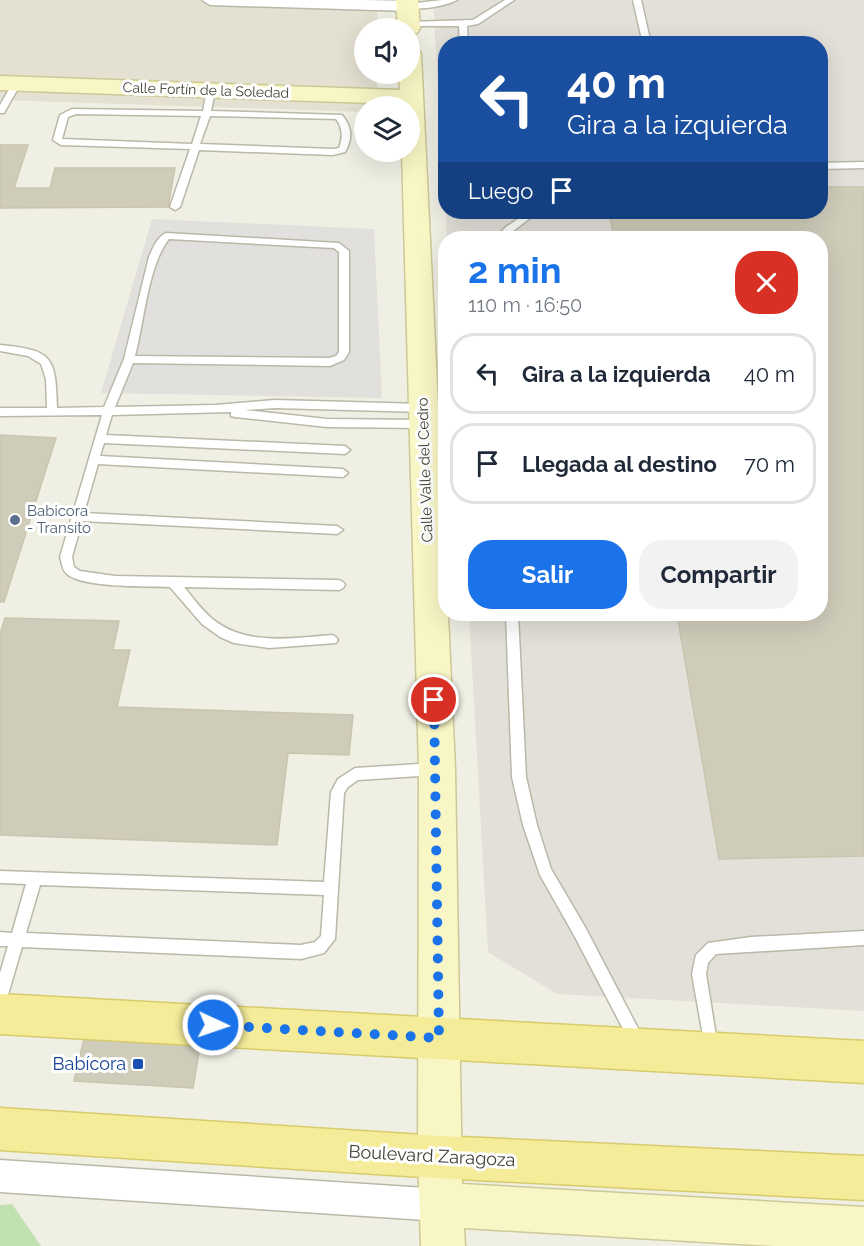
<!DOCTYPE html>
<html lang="es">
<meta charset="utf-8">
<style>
body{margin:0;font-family:Raleway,sans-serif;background:#f2f2f3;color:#1f2937;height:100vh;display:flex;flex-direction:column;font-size:22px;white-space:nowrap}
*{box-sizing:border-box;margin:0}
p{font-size:20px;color:#747a83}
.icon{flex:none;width:33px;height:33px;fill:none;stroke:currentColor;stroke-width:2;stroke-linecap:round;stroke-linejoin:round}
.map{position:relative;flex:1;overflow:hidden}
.sheet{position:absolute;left:438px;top:231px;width:390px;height:390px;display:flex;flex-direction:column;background:#fff;border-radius:24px;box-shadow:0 6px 24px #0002}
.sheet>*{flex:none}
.top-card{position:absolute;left:438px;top:36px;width:390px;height:183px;border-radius:24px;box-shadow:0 6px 24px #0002;background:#1a4fa0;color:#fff;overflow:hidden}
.fabs{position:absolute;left:354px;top:18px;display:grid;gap:12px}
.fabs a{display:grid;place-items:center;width:66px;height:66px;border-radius:50%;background:#fff;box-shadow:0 6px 24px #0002;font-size:30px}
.pin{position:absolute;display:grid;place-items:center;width:51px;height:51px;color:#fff;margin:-26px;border:3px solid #fff;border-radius:50%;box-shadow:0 2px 6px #0007}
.me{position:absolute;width:66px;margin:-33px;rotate:93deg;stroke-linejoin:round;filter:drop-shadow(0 0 4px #0008)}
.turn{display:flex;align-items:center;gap:21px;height:126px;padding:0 30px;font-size:27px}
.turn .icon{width:78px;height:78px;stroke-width:2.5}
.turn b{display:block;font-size:42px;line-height:51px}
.then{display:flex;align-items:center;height:57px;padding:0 30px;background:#0003;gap:12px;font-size:22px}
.round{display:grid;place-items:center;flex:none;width:63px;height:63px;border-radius:24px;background:#f2f2f3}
.overview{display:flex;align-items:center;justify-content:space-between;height:102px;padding:0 30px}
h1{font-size:36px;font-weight:700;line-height:45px;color:#1a73e8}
.cta{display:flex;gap:12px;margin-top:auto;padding:12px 30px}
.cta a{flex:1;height:69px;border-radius:24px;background:#1a73e8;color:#fff;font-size:24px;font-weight:700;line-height:69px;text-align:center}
.cta a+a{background:#f2f2f3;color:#1f2937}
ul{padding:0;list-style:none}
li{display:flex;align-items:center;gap:18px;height:81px;margin:0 12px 9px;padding:0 18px;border:3px solid #e0e1e3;border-radius:24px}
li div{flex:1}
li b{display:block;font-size:22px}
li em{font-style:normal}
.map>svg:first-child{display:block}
.residential{fill:#e4e1d2}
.industrial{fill:#e2e0d9;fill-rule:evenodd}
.green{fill:#c2e1b0}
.parking{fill:#e1e0dc}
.building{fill:#d0ccba;stroke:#cac5ae;stroke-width:1.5}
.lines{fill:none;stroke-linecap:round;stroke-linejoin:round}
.lane-casing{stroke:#bab8a8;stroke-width:3}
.street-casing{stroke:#bab8a8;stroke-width:3}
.secondary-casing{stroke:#ccc897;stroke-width:3}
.primary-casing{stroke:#d7cb6b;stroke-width:3}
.lane{fill:#fff;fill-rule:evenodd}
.street{fill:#fff;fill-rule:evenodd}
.secondary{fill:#f9f6c5;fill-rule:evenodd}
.primary{fill:#f4ec99;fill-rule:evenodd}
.route{stroke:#1a73e8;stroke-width:10;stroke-dasharray:0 18}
.service-dot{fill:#5c6f8a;stroke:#fff;stroke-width:2}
.transit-dot{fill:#1a4fb4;stroke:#fff;stroke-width:2}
.labels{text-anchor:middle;stroke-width:6;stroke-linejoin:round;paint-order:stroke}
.far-street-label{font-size:14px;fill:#413f34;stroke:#fff}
.street-label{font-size:15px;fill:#413f34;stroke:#fff}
.service-label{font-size:15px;fill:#4e5e75;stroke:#fff;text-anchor:start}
.near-transit-label{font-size:18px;fill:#164399;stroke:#fff;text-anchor:end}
.near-street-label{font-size:18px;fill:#413f34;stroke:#fff}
</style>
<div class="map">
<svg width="864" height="1246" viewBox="0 0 864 1246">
<rect width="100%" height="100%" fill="#f0efe4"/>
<!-- residential -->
<path class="residential" d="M0,0H378L377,28H364V74H377V106H364V112L0,100Z"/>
<!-- industrial -->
<path class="industrial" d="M433,0H864V1011L557,994L488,952L469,614H820V238H447ZM446,44H820V212H446Z"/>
<!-- green -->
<path class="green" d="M12,1204L41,1246H0V1205Z"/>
<!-- parking -->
<path class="parking" d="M152,219L374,229L382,398L101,393Z"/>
<!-- building -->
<path class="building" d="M0,145H28L14,188H50L55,168H175L168,207L0,208Z
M820,187H864V856L719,859L677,614H820V238H614L609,212H820Z
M0,435L56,438L4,602H0Z
M5,618L119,621L113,650H130L117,707L353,715L349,755L288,753L277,845L0,835V634Z
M84,1039L200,1046L193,1088L74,1081Z"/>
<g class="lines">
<defs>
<path id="lane" d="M442,0H457C447,6 414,12 404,6L408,4Z
M505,0H514L478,24L467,26L468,44H460L459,26H408L404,24L408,22L473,20Z
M633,0H641L651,44H643Z
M14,81L21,83L4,113H0V105Z
M211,87L215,90L211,111L342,115C352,127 353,138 345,152L333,155L199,150L180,207L175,210L170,207L190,149L61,145L53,140L60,115L72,109L203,111L207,90ZM76,114L201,116L192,144L62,139L68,117ZM210,116L336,119C343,128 343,138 339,148L333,149L200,144Z
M864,162V168L820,169V163Z
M528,212H538L504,238H495L506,227Z
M166,233L339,243L349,251V352L344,360L330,366L133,363L115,407L216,405L275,400L423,404L428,408L423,412L275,408L245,410L327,419L423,420L428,424L423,428L327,427L235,417L231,416V412L112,415L106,435L345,446L350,450L345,454L104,443L100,456L343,469L348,473L343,477L98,464L84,513L337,526L343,530L337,534L82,521L72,557L74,567L80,571L115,576L339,580L343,582L345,585L343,588L339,590L184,587C194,599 203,612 215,621C248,646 293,638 332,635L336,637L338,640L336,643L269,648L234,643L220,637L202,624L170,587C147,586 83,588 67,574C62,570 62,563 60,557L102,415L0,416V408H47L46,379L41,364L28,356L0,351V345C52,350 56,356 57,408L104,407L124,359L149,257C153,248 157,237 166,233ZM169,239L334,248L339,252V352L336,356L329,358L135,356C144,323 148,265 169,239Z
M506,614H518L526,777L537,825L551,869L585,927L642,1036L644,1041L642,1046L637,1048L632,1046L575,937L540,875L523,825L512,777Z
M435,763L440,765L441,769L440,773L435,775L358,780L348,787L344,793L335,939L324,953L301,959L22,947L7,998L5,1003L0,1005V973L8,946H0V932L12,933L26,884L0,883V871L324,882L331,792L338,779L355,768ZM40,885L324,895L321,936L315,942L301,945L26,933Z
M864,931V945L716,954L708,963L706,974L718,1048L716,1053L711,1055L706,1053L692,974L696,955L708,943L751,937Z"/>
<path id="street" d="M202,0H364L408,1L416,6L408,11L210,5Z
M0,1160L441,1189L452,1194L457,1205L452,1216L441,1221L0,1192Z"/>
<path id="secondary" d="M396,0H418L420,28L417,33L410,34V28H398Z
M410,47L418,49L421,54L446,570V614H448L455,769L462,1184L864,1207V1246H774L464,1228L465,1246H421L418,1157L419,769L402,152H410V106H400V104L0,90V76L400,90L399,74H410Z"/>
<path id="primary" d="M0,994L864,1041V1083L0,1034Z
M0,1108L439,1136L864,1156V1200L439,1178L0,1150Z"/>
</defs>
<!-- lane casing -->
<use href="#lane" class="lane-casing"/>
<!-- street casing -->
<use href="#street" class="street-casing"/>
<!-- secondary casing -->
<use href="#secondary" class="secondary-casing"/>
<!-- primary casing -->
<use href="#primary" class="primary-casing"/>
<!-- lane -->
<use href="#lane" class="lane"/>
<!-- street -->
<use href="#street" class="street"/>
<!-- secondary -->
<use href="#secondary" class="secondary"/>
<!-- primary -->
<use href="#primary" class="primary"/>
</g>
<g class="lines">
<!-- route -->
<path class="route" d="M213,1025L439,1038L434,700"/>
</g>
<!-- markers -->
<circle class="service-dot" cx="15" cy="520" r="6"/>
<rect class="transit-dot" x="132" y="1058" width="12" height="12" rx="3"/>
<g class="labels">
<!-- far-street labels -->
<g class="far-street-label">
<text transform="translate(206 90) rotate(2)" y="5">Calle Fortín de la Soledad</text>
</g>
<!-- street labels -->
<g class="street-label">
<text transform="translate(425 470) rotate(-92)" y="5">Calle Valle del Cedro</text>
</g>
<!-- service labels -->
<g class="service-label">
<text x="27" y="516">Babicora<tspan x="27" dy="17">- Transito</tspan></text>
</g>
<!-- near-transit labels -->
<g class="near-transit-label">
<text x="126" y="1070">Babícora</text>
</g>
<!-- near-street labels -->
<g class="near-street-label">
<text transform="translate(432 1156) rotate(3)" y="6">Boulevard Zaragoza</text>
</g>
</g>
</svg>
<div class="fabs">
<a><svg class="icon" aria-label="sound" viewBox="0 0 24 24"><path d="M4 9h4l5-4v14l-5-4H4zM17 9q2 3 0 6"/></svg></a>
<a><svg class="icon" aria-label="layers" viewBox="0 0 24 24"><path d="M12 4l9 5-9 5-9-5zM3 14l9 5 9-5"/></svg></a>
</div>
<div class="pin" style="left:434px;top:700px;background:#d93025"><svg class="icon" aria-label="arrive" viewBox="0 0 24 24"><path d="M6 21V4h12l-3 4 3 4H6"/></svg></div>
<svg class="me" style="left:213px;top:1025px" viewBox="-20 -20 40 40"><circle r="17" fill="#1a73e8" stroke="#fff" stroke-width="3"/><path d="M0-11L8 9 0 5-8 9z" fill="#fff"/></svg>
<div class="top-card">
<div class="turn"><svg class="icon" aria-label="left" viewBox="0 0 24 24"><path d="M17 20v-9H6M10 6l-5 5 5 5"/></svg><div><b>40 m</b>Gira a la izquierda</div></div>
<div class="then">Luego<svg class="icon" aria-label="arrive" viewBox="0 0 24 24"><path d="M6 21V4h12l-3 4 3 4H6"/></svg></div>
</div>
<section class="sheet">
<div class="overview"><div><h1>2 min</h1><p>110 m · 16:50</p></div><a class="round" style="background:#d93025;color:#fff"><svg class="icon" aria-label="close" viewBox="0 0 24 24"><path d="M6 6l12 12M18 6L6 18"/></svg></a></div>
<ul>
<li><svg class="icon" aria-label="left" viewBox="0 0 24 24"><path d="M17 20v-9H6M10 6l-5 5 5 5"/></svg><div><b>Gira a la izquierda</b></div><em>40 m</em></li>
<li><svg class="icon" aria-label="arrive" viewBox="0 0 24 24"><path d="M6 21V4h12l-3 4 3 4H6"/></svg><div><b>Llegada al destino</b></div><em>70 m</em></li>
</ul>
<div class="cta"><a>Salir</a><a>Compartir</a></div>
</section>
</div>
